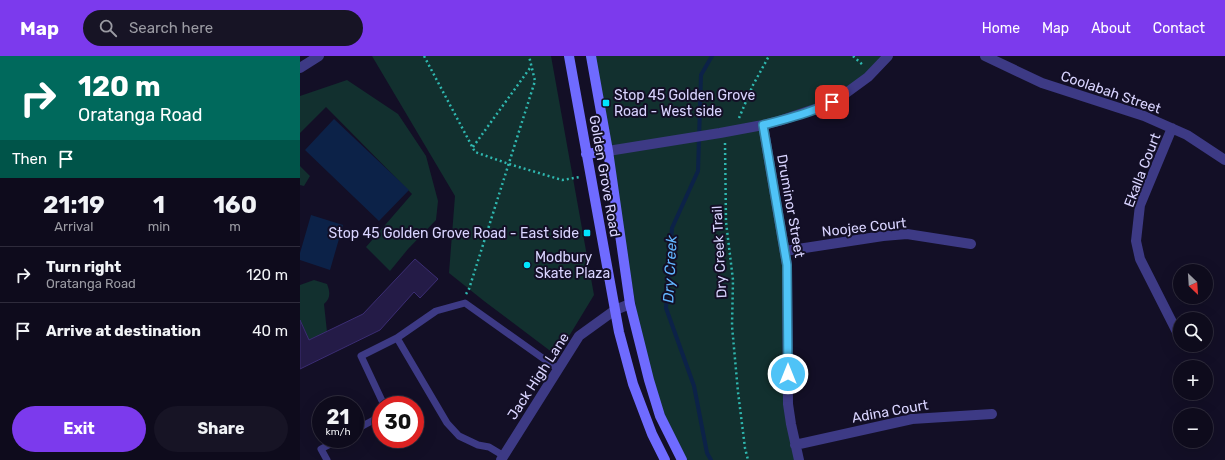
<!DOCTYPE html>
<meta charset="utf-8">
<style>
body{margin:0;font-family:Rubik,sans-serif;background:#171425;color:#f1f3f6;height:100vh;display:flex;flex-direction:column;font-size:15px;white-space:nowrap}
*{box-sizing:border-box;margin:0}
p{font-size:13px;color:#9b9ba3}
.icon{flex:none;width:22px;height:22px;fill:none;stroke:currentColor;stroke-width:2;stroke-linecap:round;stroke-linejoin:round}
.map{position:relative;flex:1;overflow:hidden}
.drawer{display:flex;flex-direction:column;background:#0e0b1c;width:300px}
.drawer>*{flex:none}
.guide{background:#00695c;color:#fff;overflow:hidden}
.needle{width:26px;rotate:155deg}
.controls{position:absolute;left:873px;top:208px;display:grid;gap:8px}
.controls a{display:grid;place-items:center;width:40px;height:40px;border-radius:50%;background:#0e0b1c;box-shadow:0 4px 16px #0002,0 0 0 1px #2e2b3b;font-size:20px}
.speed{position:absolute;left:12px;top:340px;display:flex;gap:8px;font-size:20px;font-weight:700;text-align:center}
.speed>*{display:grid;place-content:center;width:52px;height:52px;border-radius:50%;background:#0e0b1c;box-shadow:0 4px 16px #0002,0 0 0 1px #2e2b3b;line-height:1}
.speed small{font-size:10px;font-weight:400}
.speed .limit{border:6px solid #d22;background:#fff;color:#111}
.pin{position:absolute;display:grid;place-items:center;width:34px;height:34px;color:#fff;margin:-17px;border-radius:8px;box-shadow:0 2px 6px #0006}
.me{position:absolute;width:44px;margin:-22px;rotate:0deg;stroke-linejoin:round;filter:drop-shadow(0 0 3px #0008)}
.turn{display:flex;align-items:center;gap:14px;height:84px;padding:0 12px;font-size:18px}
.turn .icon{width:52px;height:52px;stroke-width:2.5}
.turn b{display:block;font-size:28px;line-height:34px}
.then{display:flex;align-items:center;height:38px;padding:0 12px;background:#0003;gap:8px;font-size:15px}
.eta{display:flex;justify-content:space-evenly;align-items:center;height:68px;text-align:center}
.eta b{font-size:24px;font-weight:700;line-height:28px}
.action{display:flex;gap:8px;margin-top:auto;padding:8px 12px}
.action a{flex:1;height:46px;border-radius:24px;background:#7c3aed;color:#fff;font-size:16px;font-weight:700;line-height:46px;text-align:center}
.action a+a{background:#171425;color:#f1f3f6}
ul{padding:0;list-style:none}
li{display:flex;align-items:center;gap:12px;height:56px;padding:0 12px;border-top:1px solid #2e2b3b}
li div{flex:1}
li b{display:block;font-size:15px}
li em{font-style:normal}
header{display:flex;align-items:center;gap:24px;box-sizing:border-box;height:56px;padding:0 20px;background:#7c3aed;color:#fff}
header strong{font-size:19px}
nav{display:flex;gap:22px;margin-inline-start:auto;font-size:14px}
.search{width:280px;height:36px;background:#171425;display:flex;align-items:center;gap:10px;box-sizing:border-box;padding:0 14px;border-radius:22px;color:#9b9ba3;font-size:15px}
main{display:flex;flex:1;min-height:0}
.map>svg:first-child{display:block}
.green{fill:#12302f}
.water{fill:#0c2248}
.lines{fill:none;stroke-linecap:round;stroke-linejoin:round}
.stream{stroke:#0c2248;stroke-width:4}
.building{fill:#241b47;stroke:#3b2d73}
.path{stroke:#2fb8b0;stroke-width:2.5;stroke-dasharray:2 3;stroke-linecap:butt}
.service{stroke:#3d3a85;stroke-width:7}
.minor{stroke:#3d3a85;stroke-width:10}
.secondary{stroke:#6f6bff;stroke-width:10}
.route-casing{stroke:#337fa1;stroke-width:10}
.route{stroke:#4fc3f7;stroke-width:7}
.poi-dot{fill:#00e5ff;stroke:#130f26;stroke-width:1.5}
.labels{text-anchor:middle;stroke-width:4;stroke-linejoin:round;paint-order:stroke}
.street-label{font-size:14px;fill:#d9d4ff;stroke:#130f26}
.poi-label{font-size:14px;fill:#d9d4ff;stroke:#130f26;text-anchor:start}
.water-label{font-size:15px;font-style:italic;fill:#62b6ff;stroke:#130f26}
</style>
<header>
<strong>Map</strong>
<div class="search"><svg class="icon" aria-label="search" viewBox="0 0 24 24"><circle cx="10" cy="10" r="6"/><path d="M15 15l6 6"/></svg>Search here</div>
<nav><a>Home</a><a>Map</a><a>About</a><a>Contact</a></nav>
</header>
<main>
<section class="drawer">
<div class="guide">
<div class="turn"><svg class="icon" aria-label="right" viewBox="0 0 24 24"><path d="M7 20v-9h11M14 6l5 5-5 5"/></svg><div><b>120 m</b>Oratanga Road</div></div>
<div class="then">Then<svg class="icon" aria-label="arrive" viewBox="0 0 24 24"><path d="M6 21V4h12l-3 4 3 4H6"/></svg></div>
</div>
<div class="eta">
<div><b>21:19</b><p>Arrival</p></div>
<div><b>1</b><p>min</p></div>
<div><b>160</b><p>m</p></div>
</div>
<ul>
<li><svg class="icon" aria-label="right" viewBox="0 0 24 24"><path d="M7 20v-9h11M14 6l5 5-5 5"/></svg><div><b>Turn right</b><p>Oratanga Road</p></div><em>120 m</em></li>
<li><svg class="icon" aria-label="arrive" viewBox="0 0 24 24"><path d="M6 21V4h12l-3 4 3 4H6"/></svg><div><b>Arrive at destination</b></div><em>40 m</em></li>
</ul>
<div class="action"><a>Exit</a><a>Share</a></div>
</section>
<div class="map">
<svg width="925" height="404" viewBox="0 0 925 404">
<rect width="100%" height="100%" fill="#130f26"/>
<!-- green -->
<path class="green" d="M72,0H251L294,239L257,300L184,245L149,217L155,140Z
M291,0H583L542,40L463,69L487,209L488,348L499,404H382L349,324Z
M47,24L98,58L126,100L138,145L136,164L108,193L90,215L66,191L112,138L26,51L0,77V40Z
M0,110L10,120L4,130L0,129Z
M14,224L27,228C30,236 31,242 24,248L27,276L9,284L0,264V229Z"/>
<!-- water -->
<path class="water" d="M34,63L109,134L79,165L5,94Z
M11,159L43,169L30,214L0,204V197Z"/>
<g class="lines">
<!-- stream -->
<path class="stream" d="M411,404L407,397L394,330L366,252L372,172L398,115L401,19L412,0"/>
</g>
<!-- building -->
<path class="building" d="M115,203L138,223L120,242L114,236L80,274L0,313V264L9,284L63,258Z"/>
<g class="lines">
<!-- path -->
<path class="path" d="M124,0L175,96L209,108L262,124L280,121
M553,0L564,10
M439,62L453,29L469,0
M425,87L426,166L433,224L432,270L438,336L445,392L448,404
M173,91L230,12
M166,238L169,233L235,25L229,0"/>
<!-- service -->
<path class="service" d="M97,282L147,367L159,380L178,389L189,391L204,400
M84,349L61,300L97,282L136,255L165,247L258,313
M55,374L81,360
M27,404L21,393L40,383"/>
<!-- minor -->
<path class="minor" d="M685,0L742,27L844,60L887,79L925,104
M0,12L19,0
M463,69L487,209L488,348L491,368L499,404
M872,72L840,149L836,185L840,203L877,276
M308,95L420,77L463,69L479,65L521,51L542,40L568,21L588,0
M485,195L583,180L607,178L671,188
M495,389L612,363L692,358
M201,404L279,280L315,254L330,248"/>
<!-- secondary -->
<path class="secondary" d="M269,0L319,276L333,328L352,378L365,404
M291,0L308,95L330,248L349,324L360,360L382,404
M286,98L308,95"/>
</g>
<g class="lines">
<defs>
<path id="route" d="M488,318L487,209L463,69C486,63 511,57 532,46"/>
</defs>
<!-- route casing -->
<use href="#route" class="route-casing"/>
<!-- route -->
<use href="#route" class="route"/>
</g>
<!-- markers -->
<g class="poi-dot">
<rect x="302" y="43" width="8" height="8" rx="2"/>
<rect x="283" y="173" width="8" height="8" rx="2"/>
<circle cx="227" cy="209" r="4"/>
</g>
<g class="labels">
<!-- street labels -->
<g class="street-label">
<text transform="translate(811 36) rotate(19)" y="5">Coolabah Street</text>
<text transform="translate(842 114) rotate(-69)" y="5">Ekalla Court</text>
<text transform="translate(305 120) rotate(80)" y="5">Golden Grove Road</text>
<text transform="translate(491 150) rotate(80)" y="5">Druminor Street</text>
<text transform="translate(564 171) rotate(-6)" y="5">Noojee Court</text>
<text transform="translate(419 196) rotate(-93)" y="5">Dry Creek Trail</text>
<text transform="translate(238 320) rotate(-57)" y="5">Jack High Lane</text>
<text transform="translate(590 355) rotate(-10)" y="5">Adina Court</text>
</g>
<!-- poi labels -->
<g class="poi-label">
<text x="314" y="44">Stop 45 Golden Grove<tspan x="314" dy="16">Road - West side</tspan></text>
<text x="279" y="182" text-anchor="end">Stop 45 Golden Grove Road - East side</text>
<text x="235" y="206">Modbury<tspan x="235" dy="16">Skate Plaza</tspan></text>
</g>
<!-- water labels -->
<g class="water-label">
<text transform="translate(370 213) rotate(-87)" y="5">Dry Creek</text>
</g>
</g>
</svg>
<div class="controls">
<a><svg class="needle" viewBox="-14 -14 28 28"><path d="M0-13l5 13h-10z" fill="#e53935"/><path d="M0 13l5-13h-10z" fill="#9b9ba3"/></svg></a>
<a><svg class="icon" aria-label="search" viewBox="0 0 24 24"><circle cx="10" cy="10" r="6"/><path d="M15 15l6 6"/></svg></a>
<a>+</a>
<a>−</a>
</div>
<div class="speed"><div>21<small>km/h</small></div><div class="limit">30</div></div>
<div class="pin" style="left:532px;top:46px;background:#d93025"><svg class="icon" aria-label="arrive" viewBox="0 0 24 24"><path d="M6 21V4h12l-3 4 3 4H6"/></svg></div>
<svg class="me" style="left:488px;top:318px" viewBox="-20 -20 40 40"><circle r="17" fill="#4fc3f7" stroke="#fff" stroke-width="3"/><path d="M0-11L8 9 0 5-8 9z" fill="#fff"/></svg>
</div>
</main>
